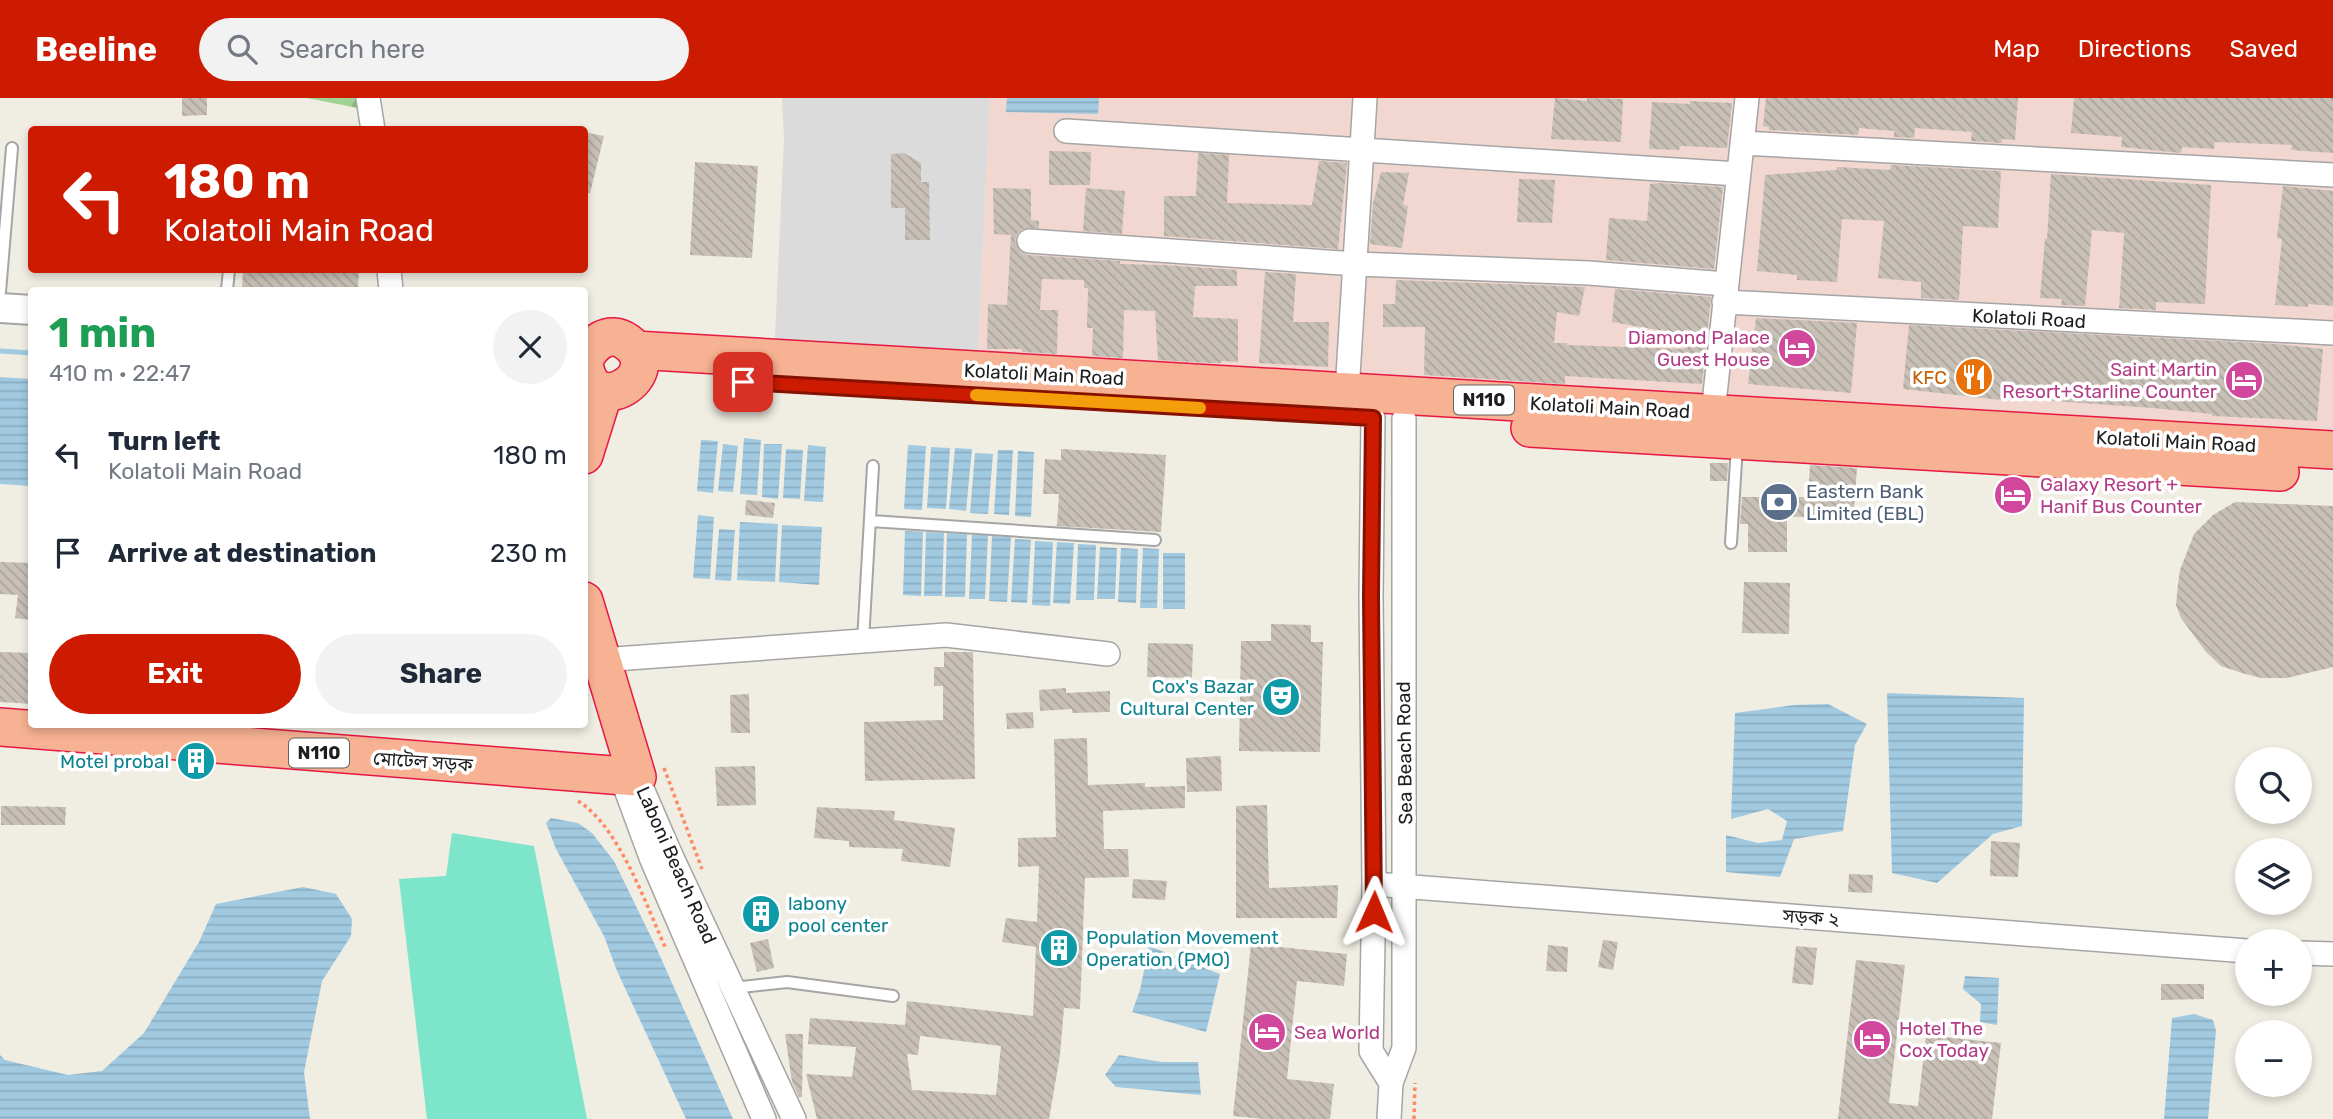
<!DOCTYPE html>
<meta charset="utf-8">
<style>
body{margin:0;font-family:Rubik,"Noto Sans Bengali",sans-serif;background:#f2f2f3;color:#1f2937;height:100vh;display:flex;flex-direction:column;font-size:26px;white-space:nowrap}
*{box-sizing:border-box;margin:0}
p{font-size:23px;color:#747a83}
.icon{flex:none;width:38px;height:38px;fill:none;stroke:currentColor;stroke-width:2;stroke-linecap:round;stroke-linejoin:round}
.map{position:relative;flex:1;overflow:hidden}
.drawer{position:absolute;left:28px;top:189px;width:560px;height:441px;display:flex;flex-direction:column;background:#fff;border-radius:7px;box-shadow:0 4px 10px #0003}
.drawer>*{flex:none}
.top-card{position:absolute;left:28px;top:28px;width:560px;height:147px;border-radius:7px;box-shadow:0 4px 10px #0003;background:#cc1b00;color:#fff;overflow:hidden}
.fabs{position:absolute;left:2235px;top:649px;display:grid;gap:14px}
.fabs a{display:grid;place-items:center;width:77px;height:77px;border-radius:50%;background:#fff;box-shadow:0 4px 10px #0003;font-size:35px}
.pin{position:absolute;display:grid;place-items:center;width:60px;height:60px;color:#fff;margin:-30px;border-radius:14px;box-shadow:0 4px 10px #0006}
.me{position:absolute;width:77px;margin:-38px;rotate:1deg;stroke-linejoin:round;filter:drop-shadow(0 0 5px #0008)}
.turn{display:flex;align-items:center;gap:24px;height:147px;padding:0 21px;font-size:32px}
.turn .icon{width:91px;height:91px;stroke-width:2.5}
.turn b{display:block;font-size:49px;line-height:60px}
.round{display:grid;place-items:center;flex:none;width:74px;height:74px;border-radius:37px;background:#f2f2f3}
.summary{display:flex;align-items:center;justify-content:space-between;height:119px;padding:0 21px}
h1{font-size:42px;font-weight:700;line-height:52px;color:#1e9e55}
.primary-button{display:flex;gap:14px;margin-top:auto;padding:14px 21px}
.primary-button a{flex:1;height:80px;border-radius:42px;background:#cc1b00;color:#fff;font-size:28px;font-weight:700;line-height:80px;text-align:center}
.primary-button a+a{background:#f2f2f3;color:#1f2937}
ul{padding:0;list-style:none}
li{display:flex;align-items:center;gap:21px;height:98px;padding:0 21px}
li div{flex:1}
li b{display:block;font-size:26px}
li em{font-style:normal}
header{display:flex;align-items:center;gap:42px;box-sizing:border-box;height:98px;padding:0 35px;background:#cc1b00;color:#fff}
header strong{font-size:33px}
nav{display:flex;gap:38px;margin-inline-start:auto;font-size:24px}
.search{width:490px;height:63px;background:#f2f2f3;display:flex;align-items:center;gap:18px;box-sizing:border-box;padding:0 24px;border-radius:38px;color:#747a83;font-size:26px}
.map>svg:first-child{display:block}
.residential{fill:#dcdbdb}
.commercial{fill:#f2d7d1}
.forest{fill:url(#forest-firs)}
.pitch{fill:#7ce5ca}
.water{fill:url(#water-rules)}
.lines{fill:none;stroke-linecap:round;stroke-linejoin:round}
.stream{stroke:#a1cae1;stroke-width:5}
.building{fill:url(#building-back-hatch);fill-rule:evenodd}
.service-casing{stroke:#a5a5a5;stroke-width:14}
.minor-casing{stroke:#a5a5a5;stroke-width:26}
.tertiary-casing{stroke:#a5a5a5;stroke-width:32}
.trunk-casing{stroke:#e71843;stroke-width:40}
.path{stroke:#ff8965;stroke-width:3.5;stroke-dasharray:3.5 3.5;stroke-linecap:butt}
.service{stroke:#fff;stroke-width:10}
.minor{stroke:#fff;stroke-width:23}
.tertiary{stroke:#fff;stroke-width:28}
.trunk{stroke:#f6b292;stroke-width:37}
.route-casing{stroke:#851200;stroke-width:18}
.route{stroke:#cc1b00;stroke-width:12}
.slow{stroke:#f59e0b;stroke-width:12}
.labels{text-anchor:middle;stroke-width:7;stroke-linejoin:round;paint-order:stroke}
.shield{fill:#fff;stroke:#626262;stroke-width:2}
.shield-label{font-size:18px;font-weight:bold;fill:#1e1e1e}
.street-label{font-size:19px;fill:#1e1e1e;stroke:#fff}
.hotel-label{font-size:19px;fill:#b23c85;stroke:#fff;text-anchor:start}
.food-label{font-size:19px;fill:#c56008;stroke:#fff;text-anchor:end}
.service-label{font-size:19px;fill:#4e5e75;stroke:#fff;text-anchor:start}
.culture-label{font-size:19px;fill:#0d838f;stroke:#fff;text-anchor:end}
</style>
<header>
<strong>Beeline</strong>
<div class="search"><svg class="icon" aria-label="search" viewBox="0 0 24 24"><circle cx="10" cy="10" r="6"/><path d="M15 15l6 6"/></svg>Search here</div>
<nav><a>Map</a><a>Directions</a><a>Saved</a></nav>
</header>
<div class="map">
<svg width="2333" height="1021" viewBox="0 0 2333 1021">
<defs>
<pattern id="forest-firs" width="22" height="20" patternUnits="userSpaceOnUse" patternTransform="scale(1.75)"><rect width="22" height="20" fill="#9fd295"/><path d="M5 1l3.5 6h-7zM16 11l3.5 6h-7z" fill="#88b480"/></pattern>
<pattern id="water-rules" width="6" height="5" patternUnits="userSpaceOnUse" patternTransform="scale(1.75)"><rect width="6" height="5" fill="#a1cae1"/><path d="M0 2.5h6" fill="none" stroke="#8aadc1"/></pattern>
<pattern id="building-back-hatch" width="6" height="6" patternUnits="userSpaceOnUse" patternTransform="scale(1.75)"><rect width="6" height="6" fill="#c8c0b6"/><path d="M-1 5l2 2M0 0l6 6M5-1l2 2" fill="none" stroke="#aba59c"/></pattern>
</defs>
<rect width="100%" height="100%" fill="#f0ede3"/>
<!-- residential -->
<path class="residential" d="M782,0H990L977,275L774,260L784,38Z"/>
<!-- commercial -->
<path class="commercial" d="M990,0H2333V355L977,275Z"/>
<!-- forest -->
<path class="forest" d="M307,0H360L363,11Z"/>
<!-- pitch -->
<path class="pitch" d="M452,735L534,748L587,1021H427L399,781L446,778Z"/>
<!-- water -->
<path class="water" d="M1007,0H1099L1098,16L1006,14Z
M0,279L31,281V388L0,386Z
M744,340L761,342L757,397L740,396Z
M701,342L718,343L713,395L697,393Z
M723,346L738,348L733,394L718,393Z
M764,346H782L778,401L762,399Z
M808,347L826,349L823,404L804,403Z
M908,347L926,348L922,412L904,411Z
M931,349L950,350L946,411L927,410Z
M955,350L972,351L966,413L949,411Z
M786,351L803,352L800,401L783,400Z
M998,352H1013L1009,417L994,416Z
M1018,353L1034,354L1031,419L1015,418Z
M975,355L993,356L988,416L970,415Z
M698,417L714,419L710,481L693,480Z
M740,424L778,426L775,484L737,482Z
M782,427L822,429L819,487L779,484Z
M719,431L735,432L731,483L715,482Z
M905,433L923,434L921,498L903,497Z
M926,434L944,435L942,498H924Z
M947,435L967,436L965,499H945Z
M972,437H988L985,501H969Z
M992,438L1011,439L1007,504L989,503Z
M1015,441L1031,442L1027,505L1011,504Z
M1035,443L1053,444L1050,508L1032,507Z
M1057,444L1074,445L1070,506L1053,505Z
M1078,446L1096,447L1094,502H1076Z
M1100,449L1117,450L1115,501H1097Z
M1121,450L1138,451L1136,505L1118,504Z
M1143,450L1159,451L1157,510H1140Z
M1163,455H1185V511H1163Z
M1887,595L2024,600L2022,728L1993,736L1937,785L1892,775Z
M1828,606L1867,626L1855,647L1843,733L1794,741L1780,779L1726,774V737L1758,745L1782,742L1787,723L1768,711L1731,721L1735,615L1794,607Z
M551,720L578,725L592,735L614,763L655,847L733,1021H686L617,873L604,838L556,751L546,725Z
M303,789L336,796L352,821L351,838L322,883L304,974L310,1021H0V957L5,962L68,977L102,973L144,935L199,844L216,806Z
M1149,848L1220,876L1206,934L1132,914L1140,892Z
M1965,878L1999,880L1997,927L1980,924L1981,906L1963,891Z
M2194,916L2213,922L2216,933L2208,1021H2164L2172,920Z
M1119,957L1162,964H1198L1201,997L1116,989L1105,977Z"/>
<g class="lines">
<!-- stream -->
<path class="stream" d="M0,253L32,255"/>
</g>
<!-- building -->
<path class="building" d="M182,0H207V17L182,18Z
M1555,0L1587,3V0L1623,1L1621,44L1551,41Z
M1766,0H2018L2015,42L2002,41V45L1971,43L1972,34L1915,30L1914,40L1894,39V33L1859,30L1858,37L1769,32V29L1763,28Z
M2074,0H2333V55L2291,52L2292,47L2215,44L2214,51L2182,49L2181,55L2121,49L2122,39L2071,35Z
M1690,3L1732,5L1727,50L1680,48L1679,52L1649,51L1652,4L1690,6Z
M584,34L604,38L590,95L584,94Z
M1049,53L1091,54L1090,87H1049Z
M904,55L921,65V84H929L930,142H905V110H891V56Z
M1198,55L1229,57L1227,105L1312,107L1319,63L1347,65L1338,151L1164,138V98H1196Z
M695,64L758,68L752,160L690,157Z
M1891,67L2001,73L1998,130L1963,128L1959,202L1921,200V184L1878,180L1884,123L1842,121L1837,184L1797,182V177L1757,173L1765,77L1837,72V69L1890,72Z
M1381,74L1409,75L1403,107L1408,108L1402,150L1370,146L1373,105Z
M2051,76L2211,87L2205,206L2156,204V212L2119,210L2124,135L2092,132L2085,208L2061,207L2062,201L2040,200L2045,141H2047Z
M1519,81L1555,82L1552,125L1517,124Z
M1659,85L1723,89L1714,171L1606,162L1609,120L1647,123L1650,86Z
M2283,88L2333,93V208L2308,206V209L2275,207L2282,141L2277,140Z
M993,90L1031,91V122L1039,123V130L1022,131L1017,136L1015,143L1021,154L1027,157L1120,163V166L1164,167L1237,172V188H1195L1193,219L1238,221V264L1221,263V265H1210L1158,262L1155,213L1124,212L1123,260L1092,258L1093,230H1087L1088,190H1084V182L1042,181L1040,212H1058L1057,256L1022,254V251H987L988,206L1007,207L1011,137L994,136Z
M1086,90L1125,93L1122,136L1083,133Z
M243,172H359L358,192H242Z
M1265,174L1296,176L1293,224H1329L1328,269L1259,265Z
M1396,182L1585,189L1579,218L1557,214L1554,245H1567V247L1684,251L1686,237L1612,224L1615,191L1711,199L1702,286L1565,278V286L1424,277L1425,229H1383V206H1395Z
M1756,220L1857,225L1851,295L1748,286Z
M1909,227L2276,246L2323,251L2317,323L2212,318V316L2153,310L2052,303V300L2002,295L2001,302L1903,291Z
M1061,351L1166,357L1161,434L1057,428L1059,396H1043L1045,361L1061,362Z
M1710,365H1728L1727,383H1710Z
M1810,367L1857,370L1853,423L1787,418V454H1748V426H1740L1742,399H1808Z
M746,402L775,405L773,420L745,417Z
M2235,404L2333,408V569L2287,580H2261L2242,575L2221,568L2206,554L2181,520L2176,507L2178,486L2180,472L2194,436L2213,417Z
M0,464L32,465V522L15,520L18,497L0,496Z
M1744,484L1790,485L1789,536L1742,535Z
M1271,526L1311,527V544H1323L1320,654L1239,653L1241,543H1271Z
M1148,545L1193,546L1192,580L1147,579Z
M0,554L32,555V606L0,604Z
M944,554H973L975,681L865,683L864,624L943,622V588H934V569H944Z
M1066,590V595L1110,593V614L1072,615V611L1040,613L1039,592Z
M749,596L750,635H731L730,597Z
M1033,614L1034,630L1007,631L1006,615Z
M1087,640L1088,687L1145,685V689L1185,688V710L1103,713L1104,751H1128L1129,779L1085,780L1080,911L1064,910L1060,957L1049,1021H817L806,976L852,979L856,949L808,946L810,920L905,927L907,903L1033,918L1036,849L1002,844L1006,820L1037,824L1039,768L1018,769V740L1056,739L1054,641ZM920,938L1001,948L996,997L912,992L907,956L918,957Z
M1221,658L1222,693L1187,694L1186,660Z
M755,668L756,707L717,708L715,669Z
M1267,707L1269,790L1338,787L1337,820H1236V708Z
M1,708L66,709L65,727H1Z
M817,709L895,713L894,722L955,730L950,769L901,763L903,751L849,749V743L814,740Z
M1991,743L2020,745L2018,779L1990,778Z
M1849,776L1873,777L1872,795L1848,794Z
M1133,781L1167,783L1165,802L1132,800Z
M762,800L771,803L776,810L777,819L767,836L748,824L745,813L752,802Z
M768,841L774,870L757,874L750,845Z
M1603,842L1618,844L1613,872L1598,869Z
M1251,846L1347,856L1344,888L1297,883L1287,981L1334,986L1330,1021H1264L1233,1018Z
M1548,847L1568,849L1567,874L1546,873Z
M1796,848L1817,850L1813,887L1792,885Z
M1856,862L1905,867L1889,1005L1918,1008L1926,937L2001,945L1992,1021H1838Z
M2161,886H2204V901L2161,902Z
M785,936H803L802,999H799L792,984Z"/>
<g class="lines">
<defs>
<path id="service" d="M227,192L229,172
M0,194L12,50
M871,423L1155,442
M1731,445L1737,347
M863,543L873,368
M733,890L787,884L893,898"/>
<path id="minor" d="M368,0L373,32
M1066,33L1738,76
M1742,45L2333,77
M1029,143L1356,166L1589,175L1726,186
M389,172L391,192
M1724,204L2333,235
M1347,294L1365,0
M1713,315L1747,0
M1373,320L1371,498L1374,786L1371,953L1391,985
M601,562L946,537L1108,556
M621,678L652,762L764,1021
M637,679L669,753L794,1021
M1374,786L2247,853
M2300,855L2333,856
M1389,1021L1391,985L1404,950V321"/>
<path id="tertiary" d="M0,210L32,212"/>
<path id="trunk" d="M635,252L2333,352
M584,262C592,245 609,231 627,244C670,275 590,327 584,264
M1530,330L2280,374
M584,357L604,293
M0,629L637,679L584,503"/>
</defs>
<!-- service casing -->
<use href="#service" class="service-casing"/>
<!-- minor casing -->
<use href="#minor" class="minor-casing"/>
<!-- tertiary casing -->
<use href="#tertiary" class="tertiary-casing"/>
<!-- trunk casing -->
<use href="#trunk" class="trunk-casing"/>
<!-- path -->
<path class="path" d="M664,670L702,771
M578,703C619,728 646,807 666,851
M1414,1021L1415,985"/>
<!-- service -->
<use href="#service" class="service"/>
<!-- minor -->
<use href="#minor" class="minor"/>
<!-- tertiary -->
<use href="#tertiary" class="tertiary"/>
<!-- trunk -->
<use href="#trunk" class="trunk"/>
</g>
<g class="lines">
<defs>
<path id="route" d="M743,284L1373,320L1371,498L1374,814"/>
</defs>
<!-- route casing -->
<use href="#route" class="route-casing"/>
<!-- route -->
<use href="#route" class="route"/>
<!-- slow -->
<path class="slow" d="M976,297L1200,310"/>
</g>
<!-- icons -->
<defs>
<symbol id="hotel-disc" viewBox="-11 -11 22 22"><circle r="9.5" fill="#d1479c" stroke="#fff"/><path d="M-6-4.5h1.5V1H6V5H4.5V3h-9V5H-6ZM-4 0a1.8 1.8 0 1 1 3.6 0ZM.5 0V-2.5h3Q6-2.5 6 0Z" fill="#fff"/></symbol>
<symbol id="restaurant-disc" viewBox="-11 -11 22 22"><circle r="9.5" fill="#e8710a" stroke="#fff"/><path d="M-5-6h1v4h1v-4h1v4h1v-4h1v5L-1.5 .5V6h-2V.5L-5-1ZM5-6V6H3V1.5H1.5Q1.5-4 5-6Z" fill="#fff"/></symbol>
<symbol id="bank-disc" viewBox="-11 -11 22 22"><circle r="9.5" fill="#5c6f8a" stroke="#fff"/><path d="M-6-4H6V4H-6ZM0-2.3a2.3 2.3 0 1 0 0 4.6a2.3 2.3 0 1 0 0-4.6Z" fill="#fff"/></symbol>
<symbol id="theatre-disc" viewBox="-11 -11 22 22"><circle r="9.5" fill="#0f9aa8" stroke="#fff"/><path d="M-5-5.5Q0-4 5-5.5V0Q5 5 0 6Q-5 5-5 0ZM-3.3-2.5H-1v1.5H-3.3ZM1-2.5H3.3v1.5H1ZM-2.8 1Q0 5.5 2.8 1Z" fill="#fff"/></symbol>
<symbol id="building-disc" viewBox="-11 -11 22 22"><circle r="9.5" fill="#0f9aa8" stroke="#fff"/><path d="M-4-6H4V6H1V3H-1V6H-4ZM-2.5-4.3h1.7v1.8h-1.7ZM.8-4.3h1.7v1.8H.8ZM-2.5-1h1.7V.8h-1.7ZM.8-1h1.7V.8H.8Z" fill="#fff"/></symbol>
</defs>
<g fill-rule="evenodd">
<use href="#hotel-disc" x="1775" y="228" width="44" height="44"/>
<use href="#restaurant-disc" x="1952" y="257" width="44" height="44"/>
<use href="#hotel-disc" x="2222" y="260" width="44" height="44"/>
<use href="#hotel-disc" x="1991" y="375" width="44" height="44"/>
<use href="#bank-disc" x="1757" y="382" width="44" height="44"/>
<use href="#theatre-disc" x="1259" y="577" width="44" height="44"/>
<use href="#building-disc" x="174" y="641" width="44" height="44"/>
<use href="#building-disc" x="739" y="794" width="44" height="44"/>
<use href="#building-disc" x="1037" y="828" width="44" height="44"/>
<use href="#hotel-disc" x="1245" y="912" width="44" height="44"/>
<use href="#hotel-disc" x="1850" y="919" width="44" height="44"/>
</g>
<g class="labels">
<!-- shield labels -->
<g class="shield">
<rect x="1454" y="287.5" width="60" height="29" rx="5"/>
<rect x="289" y="640.5" width="60" height="29" rx="5"/>
</g>
<g class="shield-label">
<text x="1484" y="308">N110</text>
<text x="319" y="661">N110</text>
</g>
<!-- street labels -->
<g class="street-label">
<text transform="translate(2029 220) rotate(3)" y="7">Kolatoli Road</text>
<text transform="translate(1044 276) rotate(3)" y="7">Kolatoli Main Road</text>
<text transform="translate(1610 309) rotate(3)" y="7">Kolatoli Main Road</text>
<text transform="translate(2176 343) rotate(3)" y="7">Kolatoli Main Road</text>
<text transform="translate(1404 655) rotate(-91)" y="7">Sea Beach Road</text>
<text transform="translate(423 663) rotate(4)" y="7">মোটেল সড়ক</text>
<text transform="translate(677 767) rotate(66)" y="7">Laboni Beach Road</text>
<text transform="translate(1811 819) rotate(4)" y="7">সড়ক ২</text>
</g>
<!-- hotel labels -->
<g class="hotel-label">
<text x="1770" y="246" text-anchor="end">Diamond Palace<tspan x="1770" dy="22">Guest House</tspan></text>
<text x="2217" y="278" text-anchor="end">Saint Martin<tspan x="2217" dy="22">Resort+Starline Counter</tspan></text>
<text x="2040" y="393">Galaxy Resort +<tspan x="2040" dy="22">Hanif Bus Counter</tspan></text>
<text x="1899" y="937">Hotel The<tspan x="1899" dy="22">Cox Today</tspan></text>
<text x="1294" y="941">Sea World</text>
</g>
<!-- food labels -->
<g class="food-label">
<text x="1947" y="286">KFC</text>
</g>
<!-- service labels -->
<g class="service-label">
<text x="1806" y="400">Eastern Bank<tspan x="1806" dy="22">Limited (EBL)</tspan></text>
</g>
<!-- culture labels -->
<g class="culture-label">
<text x="1254" y="595">Cox's Bazar<tspan x="1254" dy="22">Cultural Center</tspan></text>
<text x="169" y="670">Motel probal</text>
<text x="788" y="812" text-anchor="start">labony<tspan x="788" dy="22">pool center</tspan></text>
<text x="1086" y="846" text-anchor="start">Population Movement<tspan x="1086" dy="22">Operation (PMO)</tspan></text>
</g>
</g>
</svg>
<div class="fabs">
<a><svg class="icon" aria-label="search" viewBox="0 0 24 24"><circle cx="10" cy="10" r="6"/><path d="M15 15l6 6"/></svg></a>
<a><svg class="icon" aria-label="layers" viewBox="0 0 24 24"><path d="M12 4l9 5-9 5-9-5zM3 14l9 5 9-5"/></svg></a>
<a>+</a>
<a>−</a>
</div>
<div class="pin" style="left:743px;top:284px;background:#d93025"><svg class="icon" aria-label="arrive" viewBox="0 0 24 24"><path d="M6 21V4h12l-3 4 3 4H6"/></svg></div>
<svg class="me" style="left:1374px;top:814px" viewBox="-20 -20 40 40"><path d="M0-17L14 15 0 8-14 15z" fill="#cc1b00" stroke="#fff" stroke-width="4"/></svg>
<div class="top-card">
<div class="turn"><svg class="icon" aria-label="left" viewBox="0 0 24 24"><path d="M17 20v-9H6M10 6l-5 5 5 5"/></svg><div><b>180 m</b>Kolatoli Main Road</div></div>
</div>
<section class="drawer">
<div class="summary"><div><h1>1 min</h1><p>410 m · 22:47</p></div><a class="round"><svg class="icon" aria-label="close" viewBox="0 0 24 24"><path d="M6 6l12 12M18 6L6 18"/></svg></a></div>
<ul>
<li><svg class="icon" aria-label="left" viewBox="0 0 24 24"><path d="M17 20v-9H6M10 6l-5 5 5 5"/></svg><div><b>Turn left</b><p>Kolatoli Main Road</p></div><em>180 m</em></li>
<li><svg class="icon" aria-label="arrive" viewBox="0 0 24 24"><path d="M6 21V4h12l-3 4 3 4H6"/></svg><div><b>Arrive at destination</b></div><em>230 m</em></li>
</ul>
<div class="primary-button"><a>Exit</a><a>Share</a></div>
</section>
</div>
